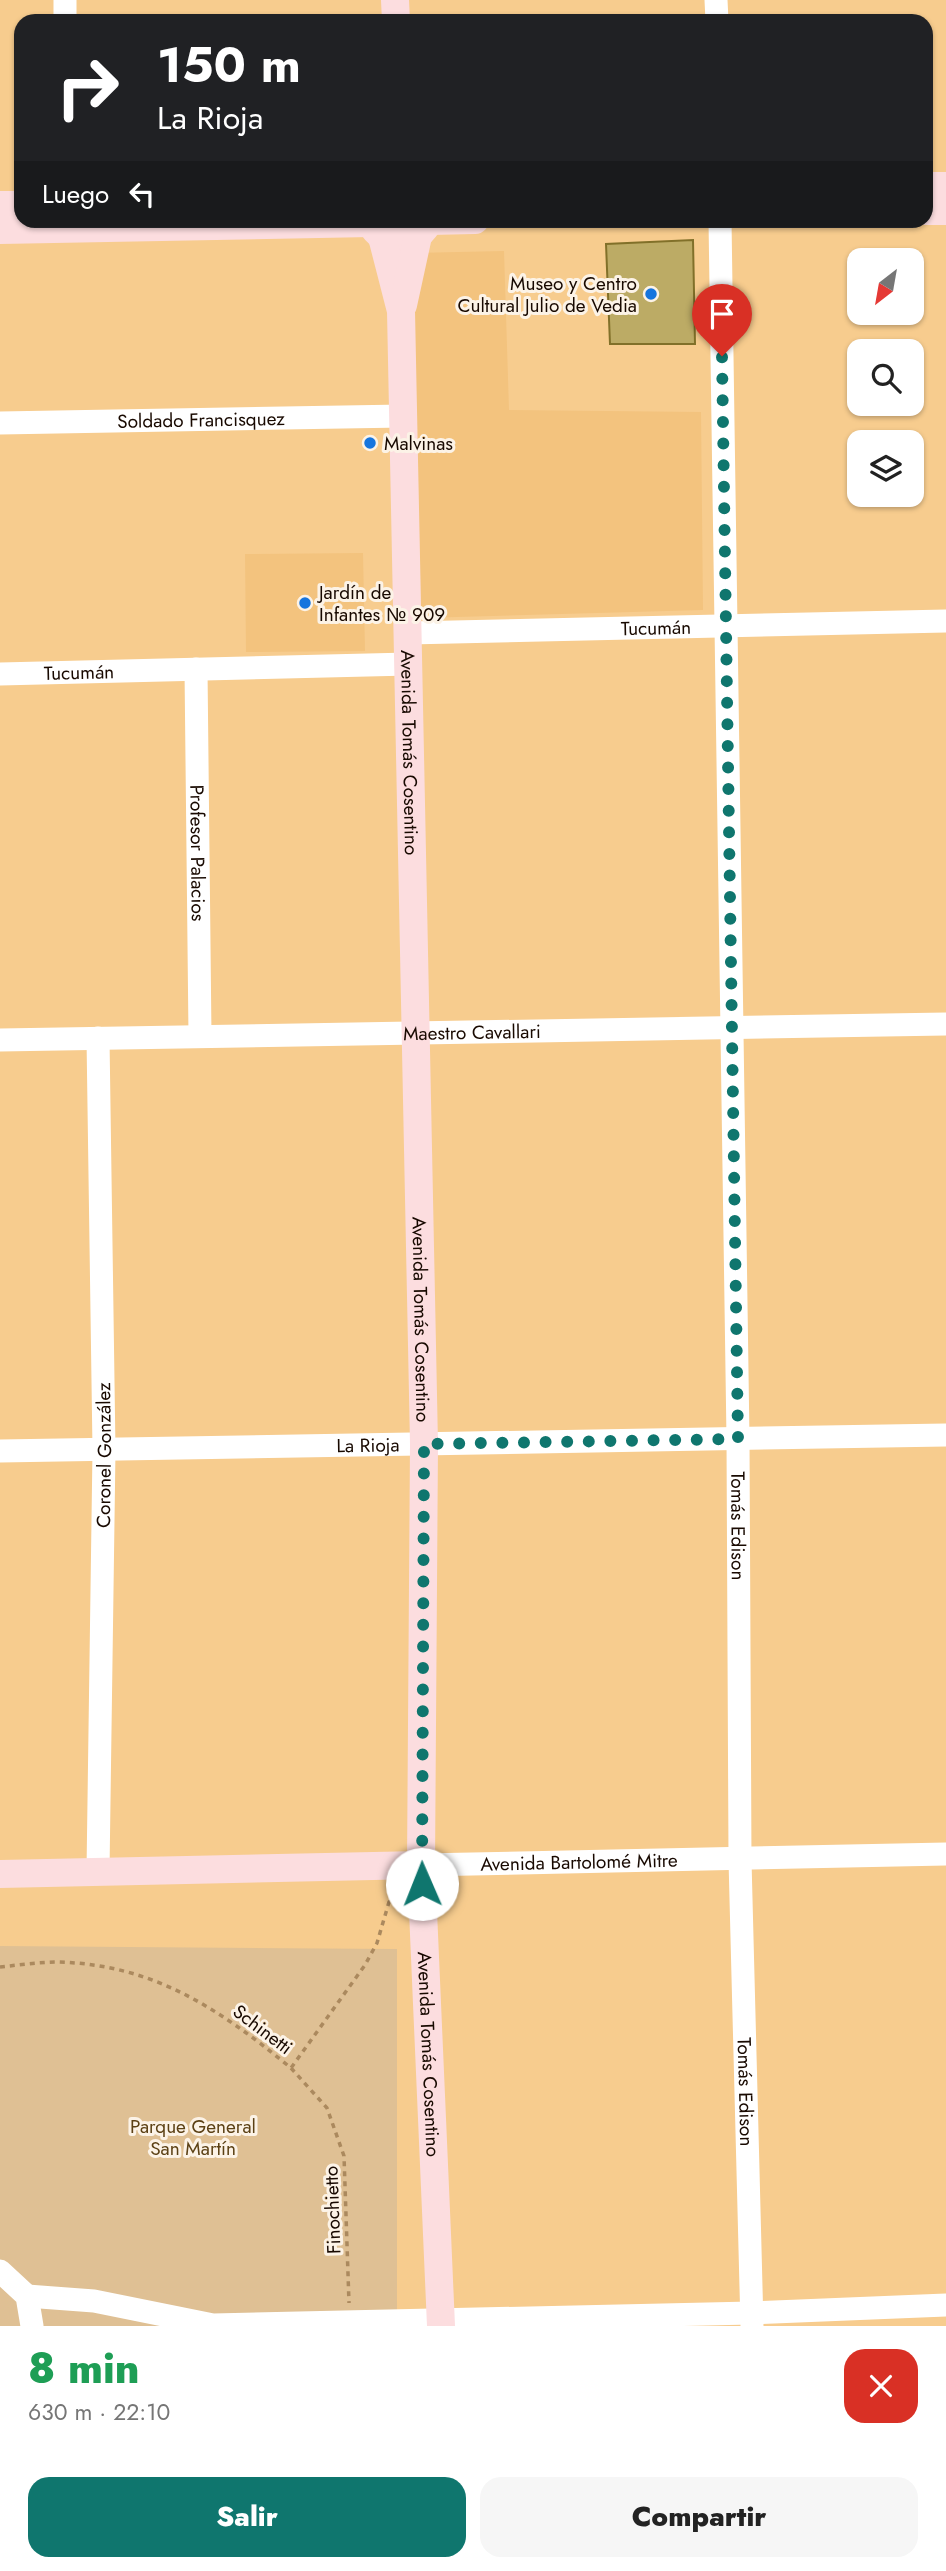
<!DOCTYPE html>
<html lang="es">
<meta charset="utf-8">
<style>
body{margin:0;font-family:Jost,sans-serif;background:#f6f6f6;color:#222;height:100vh;display:flex;flex-direction:column;font-size:26px;white-space:nowrap}
*{box-sizing:border-box;margin:0}
p{font-size:23px;color:#767676}
.icon{flex:none;width:38px;height:38px;fill:none;stroke:currentColor;stroke-width:2;stroke-linecap:round;stroke-linejoin:round}
.map{position:relative;height:2326px;overflow:hidden}
.drawer{display:flex;flex-direction:column;background:#fff;flex:1}
.drawer>*{flex:none}
.banner{position:absolute;left:14px;top:14px;width:919px;height:214px;border-radius:21px;box-shadow:0 2px 5px #0004;background:#202124;color:#fff;overflow:hidden}
.needle{width:46px;rotate:211deg}
.controls{position:absolute;left:847px;top:248px;display:grid;gap:14px}
.controls a{display:grid;place-items:center;width:77px;height:77px;border-radius:14px;background:#fff;box-shadow:0 2px 5px #0004;font-size:35px}
.pin{position:absolute;display:grid;place-items:center;width:60px;height:60px;color:#fff;margin:-72px -30px;border-radius:50% 50% 50% 0;rotate:-45deg;box-shadow:0 0 7px #0007}
.pin .icon{rotate:45deg}
.me{position:absolute;width:77px;margin:-38px;rotate:359deg;stroke-linejoin:round;filter:drop-shadow(0 0 5px #0008)}
.turn{display:flex;align-items:center;gap:24px;height:147px;padding:0 28px;font-size:32px}
.turn .icon{width:91px;height:91px;stroke-width:2.5}
.turn b{display:block;font-size:49px;line-height:60px}
.then{display:flex;align-items:center;height:66px;padding:0 28px;background:#0003;gap:14px;font-size:26px}
.round{display:grid;place-items:center;flex:none;width:74px;height:74px;border-radius:21px;background:#f6f6f6}
.head{display:flex;align-items:center;justify-content:space-between;height:119px;padding:0 28px}
h1{font-size:42px;font-weight:800;line-height:52px;color:#1e9e55}
.action{display:flex;gap:14px;margin-top:auto;padding:14px 28px}
.action a{flex:1;height:80px;border-radius:21px;background:#0f766e;color:#fff;font-size:28px;font-weight:800;line-height:80px;text-align:center}
.action a+a{background:#f6f6f6;color:#222}
.map>svg:first-child{display:block}
.built{fill:#f3c37e}
.green{fill:#dfc094}
.building{fill:#bcab65;stroke:#817029;stroke-width:2}
.lines{fill:none;stroke-linecap:round;stroke-linejoin:round}
.path{stroke:#ab895e;stroke-width:3.5;stroke-dasharray:5 5;stroke-linecap:butt}
.minor{stroke:#fff;stroke-width:23}
.major{stroke:#fcdddf;stroke-width:28}
.route{stroke:#0f766e;stroke-width:12;stroke-dasharray:0 21.6}
.poi-dot{fill:#1675de;stroke:#fcf3e7;stroke-width:2.5}
.labels{text-anchor:middle;stroke-width:6;stroke-linejoin:round;paint-order:stroke}
.poi-label{font-size:19px;fill:#180900;stroke:#fcf3e7;text-anchor:start}
.street-label{font-size:19px;fill:#180900;stroke:#fcf3e7}
.park-label{font-size:19px;fill:#5c4115;stroke:#fcf3e7}
</style>
<div class="map">
<svg width="946" height="2326" viewBox="0 0 946 2326">
<rect width="100%" height="100%" fill="#f7cc8e"/>
<!-- built -->
<path class="built" d="M504,251L509,410L701,412L703,610L421,618L413,253Z
M363,553L365,651L246,652L245,554Z"/>
<!-- green -->
<path class="green" d="M0,1946L397,1949V2326H0Z"/>
<!-- building -->
<path class="building" d="M693,240L695,344H610L606,244Z"/>
<g class="lines">
<!-- path -->
<path class="path" d="M0,1967C19,1965 39,1962 59,1962C155,1965 219,2009 291,2068L365,1965L377,1943L389,1902L400,1903
M291,2068L327,2108L344,2156L349,2303"/>
<!-- minor -->
<g class="minor">
<path d="M65,0V21"/>
<path d="M716,0L717,21"/>
<path id="s1" d="M720,220L738,1439L740,1860L752,2326"/>
<path id="s2" d="M0,423L403,416"/>
<path id="s3" d="M408,633L946,621"/>
<path id="s4" d="M196,669L200,1036"/>
<path id="s5" d="M0,674L409,664"/>
<path id="s6" d="M0,1040L946,1024"/>
<path id="s7" d="M0,1451L946,1435"/>
<path id="s8" d="M421,1865L946,1854"/>
<path id="s9" d="M98,1871L104,1450L98,1038"/>
<path d="M0,2271L27,2296L32,2326"/>
<path d="M27,2296L94,2301L213,2325L751,2313L946,2305"/>
</g>
<!-- major -->
<g class="major">
<path d="M395,0L396,21"/>
<path d="M926,186H946"/>
<path d="M0,205H21"/>
<path d="M926,211H946"/>
<path d="M429,221L475,220"/>
<path d="M372,226C390,251 417,245 430,220"/>
<path d="M0,230L371,223"/>
<path id="s10" d="M382,237L401,311L424,1444L421,1865L441,2326"/>
<path d="M403,305L418,236"/>
<path d="M0,1874L421,1865"/>
</g>
</g>
<g class="lines">
<!-- route -->
<path class="route" d="M422,1884L424,1444L738,1439L722,356"/>
</g>
<!-- markers -->
<g class="poi-dot">
<circle cx="651" cy="294" r="7"/>
<circle cx="370" cy="443" r="7"/>
<circle cx="305" cy="603" r="7"/>
</g>
<g class="labels">
<!-- poi labels -->
<g class="poi-label">
<text x="637" y="290" text-anchor="end">Museo y Centro<tspan x="637" dy="22">Cultural Julio de Vedia</tspan></text>
<text x="384" y="450">Malvinas</text>
<text x="319" y="599">Jardín de<tspan x="319" dy="22">Infantes № 909</tspan></text>
</g>
<!-- street labels -->
<g class="street-label">
<text dy="7" stroke="none"><textPath href="#s2" startOffset="201">Soldado Francisquez</textPath></text>
<text dy="7" stroke="none"><textPath href="#s3" startOffset="248">Tucumán</textPath></text>
<text dy="7" stroke="none"><textPath href="#s5" startOffset="79">Tucumán</textPath></text>
<text dy="7" stroke="none"><textPath href="#s10" startOffset="518">Avenida Tomás Cosentino</textPath></text>
<text dy="7" stroke="none"><textPath href="#s4" startOffset="184">Profesor Palacios</textPath></text>
<text dy="7" stroke="none"><textPath href="#s6" startOffset="472">Maestro Cavallari</textPath></text>
<text dy="7" stroke="none"><textPath href="#s10" startOffset="1085">Avenida Tomás Cosentino</textPath></text>
<text dy="7" stroke="none"><textPath href="#s7" startOffset="368">La Rioja</textPath></text>
<text dy="7" stroke="none"><textPath href="#s9" startOffset="416">Coronel González</textPath></text>
<text dy="7" stroke="none"><textPath href="#s1" startOffset="1306">Tomás Edison</textPath></text>
<text dy="7" stroke="none"><textPath href="#s8" startOffset="158">Avenida Bartolomé Mitre</textPath></text>
<text transform="translate(263 2029) rotate(37)" y="7">Schinetti</text>
<text dy="7" stroke="none"><textPath href="#s10" startOffset="1820">Avenida Tomás Cosentino</textPath></text>
<text dy="7" stroke="none"><textPath href="#s1" startOffset="1872">Tomás Edison</textPath></text>
<text transform="translate(332 2210) rotate(-92)" y="7">Finochietto</text>
</g>
<!-- park labels -->
<g class="park-label">
<text x="193" y="2133">Parque General<tspan x="193" dy="22">San Martín</tspan></text>
</g>
</g>
</svg>
<div class="controls">
<a><svg class="needle" viewBox="-14 -14 28 28"><path d="M0-13l5 13h-10z" fill="#e53935"/><path d="M0 13l5-13h-10z" fill="#767676"/></svg></a>
<a><svg class="icon" aria-label="search" viewBox="0 0 24 24"><circle cx="10" cy="10" r="6"/><path d="M15 15l6 6"/></svg></a>
<a><svg class="icon" aria-label="layers" viewBox="0 0 24 24"><path d="M12 4l9 5-9 5-9-5zM3 14l9 5 9-5"/></svg></a>
</div>
<div class="pin" style="left:722px;top:356px;background:#d93025"><svg class="icon" aria-label="arrive" viewBox="0 0 24 24"><path d="M6 21V4h12l-3 4 3 4H6"/></svg></div>
<svg class="me" style="left:422px;top:1884px" viewBox="-20 -20 40 40"><circle r="19" fill="#fff"/><path d="M0-13L10 11 0 6-10 11z" fill="#0f766e"/></svg>
<div class="banner">
<div class="turn"><svg class="icon" aria-label="right" viewBox="0 0 24 24"><path d="M7 20v-9h11M14 6l5 5-5 5"/></svg><div><b>150 m</b>La Rioja</div></div>
<div class="then">Luego<svg class="icon" aria-label="left" viewBox="0 0 24 24"><path d="M17 20v-9H6M10 6l-5 5 5 5"/></svg></div>
</div>
</div>
<section class="drawer">
<div class="head"><div><h1>8 min</h1><p>630 m · 22:10</p></div><a class="round" style="background:#d93025;color:#fff"><svg class="icon" aria-label="close" viewBox="0 0 24 24"><path d="M6 6l12 12M18 6L6 18"/></svg></a></div>
<div class="action"><a>Salir</a><a>Compartir</a></div>
</section>
